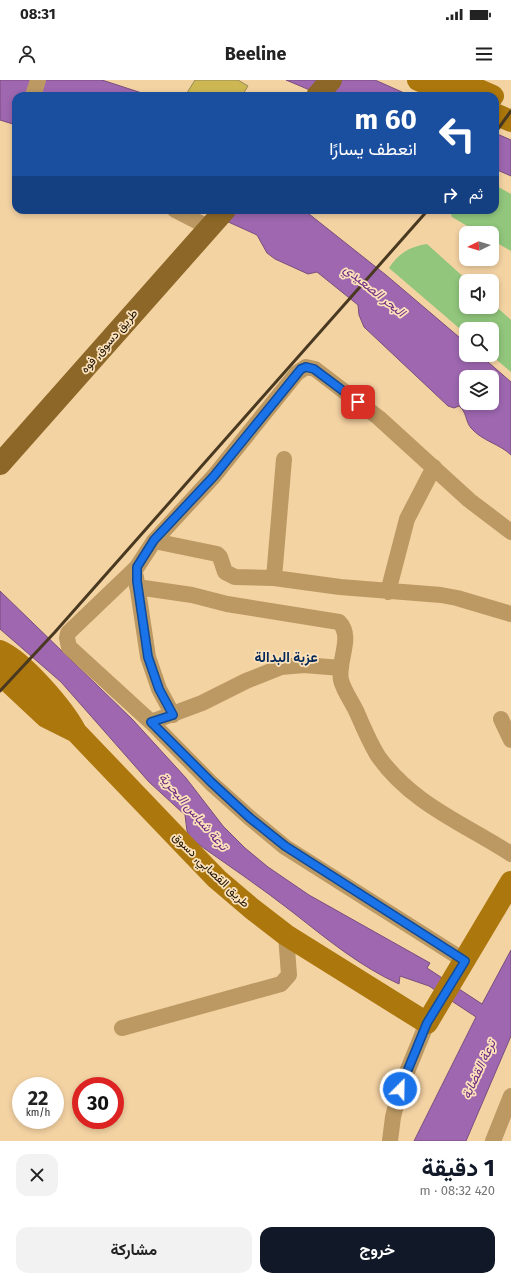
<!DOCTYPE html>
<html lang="ar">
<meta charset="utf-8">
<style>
body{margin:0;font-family:"Fira Sans",Vazirmatn,sans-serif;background:#f2f2f2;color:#222;direction:rtl;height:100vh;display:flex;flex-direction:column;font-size:15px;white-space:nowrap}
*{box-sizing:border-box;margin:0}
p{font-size:13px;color:#767676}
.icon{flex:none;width:22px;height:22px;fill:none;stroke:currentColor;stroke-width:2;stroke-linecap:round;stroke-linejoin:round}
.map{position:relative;height:1061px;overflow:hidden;direction:ltr}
.drawer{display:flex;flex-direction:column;background:#fff;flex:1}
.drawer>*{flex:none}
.hud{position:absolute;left:12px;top:12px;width:487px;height:122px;border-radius:12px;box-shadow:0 2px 6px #0003;direction:rtl;background:#1a4fa0;color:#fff;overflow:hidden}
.needle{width:26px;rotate:265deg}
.tools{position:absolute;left:459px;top:146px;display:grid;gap:8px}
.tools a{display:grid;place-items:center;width:40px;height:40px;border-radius:8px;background:#fff;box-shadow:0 2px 6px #0003;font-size:20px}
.speed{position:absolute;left:12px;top:997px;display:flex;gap:8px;font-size:20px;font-weight:700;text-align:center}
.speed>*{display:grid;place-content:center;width:52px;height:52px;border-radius:50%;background:#fff;box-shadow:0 2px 6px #0003;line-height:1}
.speed small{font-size:10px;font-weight:400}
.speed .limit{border:6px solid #d22;background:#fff;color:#111}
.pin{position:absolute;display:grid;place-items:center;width:34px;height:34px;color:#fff;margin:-17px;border-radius:8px;box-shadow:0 2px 6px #0006}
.me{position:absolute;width:44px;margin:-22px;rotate:23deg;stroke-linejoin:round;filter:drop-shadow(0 0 3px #0008)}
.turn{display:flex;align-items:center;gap:14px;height:84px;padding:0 16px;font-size:18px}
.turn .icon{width:52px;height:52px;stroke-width:2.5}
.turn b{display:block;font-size:28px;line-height:34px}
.then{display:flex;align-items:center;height:38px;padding:0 16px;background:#0003;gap:8px;font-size:15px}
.round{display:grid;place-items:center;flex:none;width:42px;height:42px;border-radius:12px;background:#f2f2f2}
.summary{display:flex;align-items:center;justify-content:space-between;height:68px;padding:0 16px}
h1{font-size:24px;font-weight:700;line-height:30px;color:#111827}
.action{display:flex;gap:8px;margin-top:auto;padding:8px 16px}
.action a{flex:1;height:46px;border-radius:12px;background:#111827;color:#fff;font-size:16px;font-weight:700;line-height:46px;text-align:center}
.action a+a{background:#f2f2f2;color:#222}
.status{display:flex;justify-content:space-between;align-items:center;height:28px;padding:0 20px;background:#fff;direction:ltr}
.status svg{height:11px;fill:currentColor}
header{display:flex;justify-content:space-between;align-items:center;height:52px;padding:0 16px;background:#fff;font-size:18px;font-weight:700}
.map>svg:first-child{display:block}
.green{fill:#91c67c}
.water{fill:#9e67b0;stroke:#784e7c;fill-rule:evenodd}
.building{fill:#ccb753;stroke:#978b57}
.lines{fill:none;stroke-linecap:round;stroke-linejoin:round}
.minor{stroke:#bc9963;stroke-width:16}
.secondary{stroke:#ac770c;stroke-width:22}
.primary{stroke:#8d6727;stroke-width:22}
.rail{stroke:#493921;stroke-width:3}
.route-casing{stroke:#114b97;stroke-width:10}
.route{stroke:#1a73e8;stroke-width:7}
.labels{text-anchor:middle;stroke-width:3.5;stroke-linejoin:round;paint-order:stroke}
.street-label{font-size:12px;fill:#1f1302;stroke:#fce2bb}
.water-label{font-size:13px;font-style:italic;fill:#6d2882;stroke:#fce2bb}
.quarter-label{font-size:14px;font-weight:bold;fill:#01275a;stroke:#fce2bb}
</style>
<div class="status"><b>08:31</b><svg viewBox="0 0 49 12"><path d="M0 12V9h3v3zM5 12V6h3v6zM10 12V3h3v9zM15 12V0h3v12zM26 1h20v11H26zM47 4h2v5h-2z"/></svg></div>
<header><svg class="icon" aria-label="menu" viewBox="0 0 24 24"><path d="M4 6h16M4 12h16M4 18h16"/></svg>Beeline<svg class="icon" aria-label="person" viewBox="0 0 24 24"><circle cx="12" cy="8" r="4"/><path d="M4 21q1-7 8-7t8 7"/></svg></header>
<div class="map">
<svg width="511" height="1061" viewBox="0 0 511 1061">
<rect width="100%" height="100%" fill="#f4d3a3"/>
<!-- green -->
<path class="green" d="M495,105L511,114V171L492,160V153H479L452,137L450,130H495Z
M427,164L468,201H466V227H492V223L511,240V292L491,275L492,249H466V254L389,188C399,173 409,167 427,164Z"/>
<!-- water -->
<path class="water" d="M0,0H102L151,16H16V45L0,40Z
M286,0H375L411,16H324Z
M495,53L511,60V96L495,89Z
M202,130H304L386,195L466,263V275H480L511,302V375C500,364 482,361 471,348C465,341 467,332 459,326L454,328L448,326L364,247L359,235L358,225L317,192L308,194L275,179L267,173L257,155ZM466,297H492V323H466Z
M0,511L133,640L186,698L223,746L245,768L268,787L309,815L430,883L427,888L482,924L511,870V956L466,1061H414L476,937L429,906L400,896L399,904C361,887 328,860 295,834C262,808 226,784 191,759L187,751L185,735L149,702L61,602L0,549Z"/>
<!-- building -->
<path class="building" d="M195,0H238L248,6L242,16H185Z"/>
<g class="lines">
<!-- minor -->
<path class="minor" d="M33,16L38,0
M175,130L210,148
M154,461L217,474L220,477L225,492L235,497L274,498L340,507L441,515L457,518L511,534
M136,497L148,577L159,609L173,635
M274,498L284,379
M137,507L192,515L227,524L339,542C354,557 337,581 341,600C344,612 353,623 358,635C364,649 370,663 378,676C412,724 463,743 511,774
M388,512L407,439L434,387
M501,639L511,660
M151,642L202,623L246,601L281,587L304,585L341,588
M465,881L285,767L250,738L211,703L151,642L69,567L67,558L68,553L137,487L154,461L214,396L297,293L306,287L315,289L379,338L469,420L511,452
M122,948L281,904L289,895L286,855
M390,1061L393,1037L400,1009L427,943
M493,1061L511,1016"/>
<!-- secondary -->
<path class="secondary" d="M418,0L455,16
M456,0L493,16
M495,34L511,41
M0,571C23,581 64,629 76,652L186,767L217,799L251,828L286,855L427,943L511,802
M0,594L46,637L76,652"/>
<!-- primary -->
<path class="primary" d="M317,16L331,0
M0,384L225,130"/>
<!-- rail -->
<path class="rail" d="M495,53L511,31
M0,611L55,552L428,130"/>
</g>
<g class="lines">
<defs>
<path id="route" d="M358,322L314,289L306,287L301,289L214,396L154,460L137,487V501L148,577L159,609L173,635L151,642L211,702L250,738L285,766L465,881L427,943L400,1009"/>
</defs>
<!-- route casing -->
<use href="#route" class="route-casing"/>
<!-- route -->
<use href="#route" class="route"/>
</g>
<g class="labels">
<!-- street labels -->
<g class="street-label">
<text transform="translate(109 261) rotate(-49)" y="4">طريق دسوق, فوه</text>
<text transform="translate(211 790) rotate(44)" y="4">طريق القصابي, دسوق</text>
</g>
<!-- water labels -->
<g class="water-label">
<text transform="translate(375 210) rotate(39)" y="5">البحر الصعيدي</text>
<text transform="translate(194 731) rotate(49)" y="5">ترعة شباس البحرية</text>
<text transform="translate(478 989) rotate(-65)" y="5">ترعة القضابة</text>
</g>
<!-- quarter labels -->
<g class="quarter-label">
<text x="286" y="582">عزبة البدالة</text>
</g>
</g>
</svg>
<div class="tools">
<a><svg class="needle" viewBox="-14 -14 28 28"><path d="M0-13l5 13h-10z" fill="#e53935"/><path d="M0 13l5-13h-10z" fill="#767676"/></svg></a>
<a><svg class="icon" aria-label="sound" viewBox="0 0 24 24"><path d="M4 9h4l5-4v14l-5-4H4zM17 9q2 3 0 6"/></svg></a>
<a><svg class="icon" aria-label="search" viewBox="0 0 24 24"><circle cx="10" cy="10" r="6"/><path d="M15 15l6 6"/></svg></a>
<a><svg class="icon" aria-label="layers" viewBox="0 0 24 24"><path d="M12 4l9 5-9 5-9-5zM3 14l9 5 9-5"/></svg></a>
</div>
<div class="speed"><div>22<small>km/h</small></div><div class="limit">30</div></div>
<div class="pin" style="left:358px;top:322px;background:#d93025"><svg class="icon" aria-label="arrive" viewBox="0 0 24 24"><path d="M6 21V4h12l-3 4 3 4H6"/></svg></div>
<svg class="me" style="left:400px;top:1009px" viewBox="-20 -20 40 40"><circle r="17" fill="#1a73e8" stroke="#fff" stroke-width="3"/><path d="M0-11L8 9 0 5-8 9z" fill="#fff"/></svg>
<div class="hud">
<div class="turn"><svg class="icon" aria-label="left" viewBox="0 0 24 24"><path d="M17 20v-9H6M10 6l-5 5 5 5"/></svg><div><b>60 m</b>انعطف يسارًا</div></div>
<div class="then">ثم<svg class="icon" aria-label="right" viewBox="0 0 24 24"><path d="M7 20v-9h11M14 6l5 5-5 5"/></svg></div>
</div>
</div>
<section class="drawer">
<div class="summary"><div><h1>1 دقيقة</h1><p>420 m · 08:32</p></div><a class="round"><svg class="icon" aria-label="close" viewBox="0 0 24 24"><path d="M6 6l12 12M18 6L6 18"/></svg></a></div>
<div class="action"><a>خروج</a><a>مشاركة</a></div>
</section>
